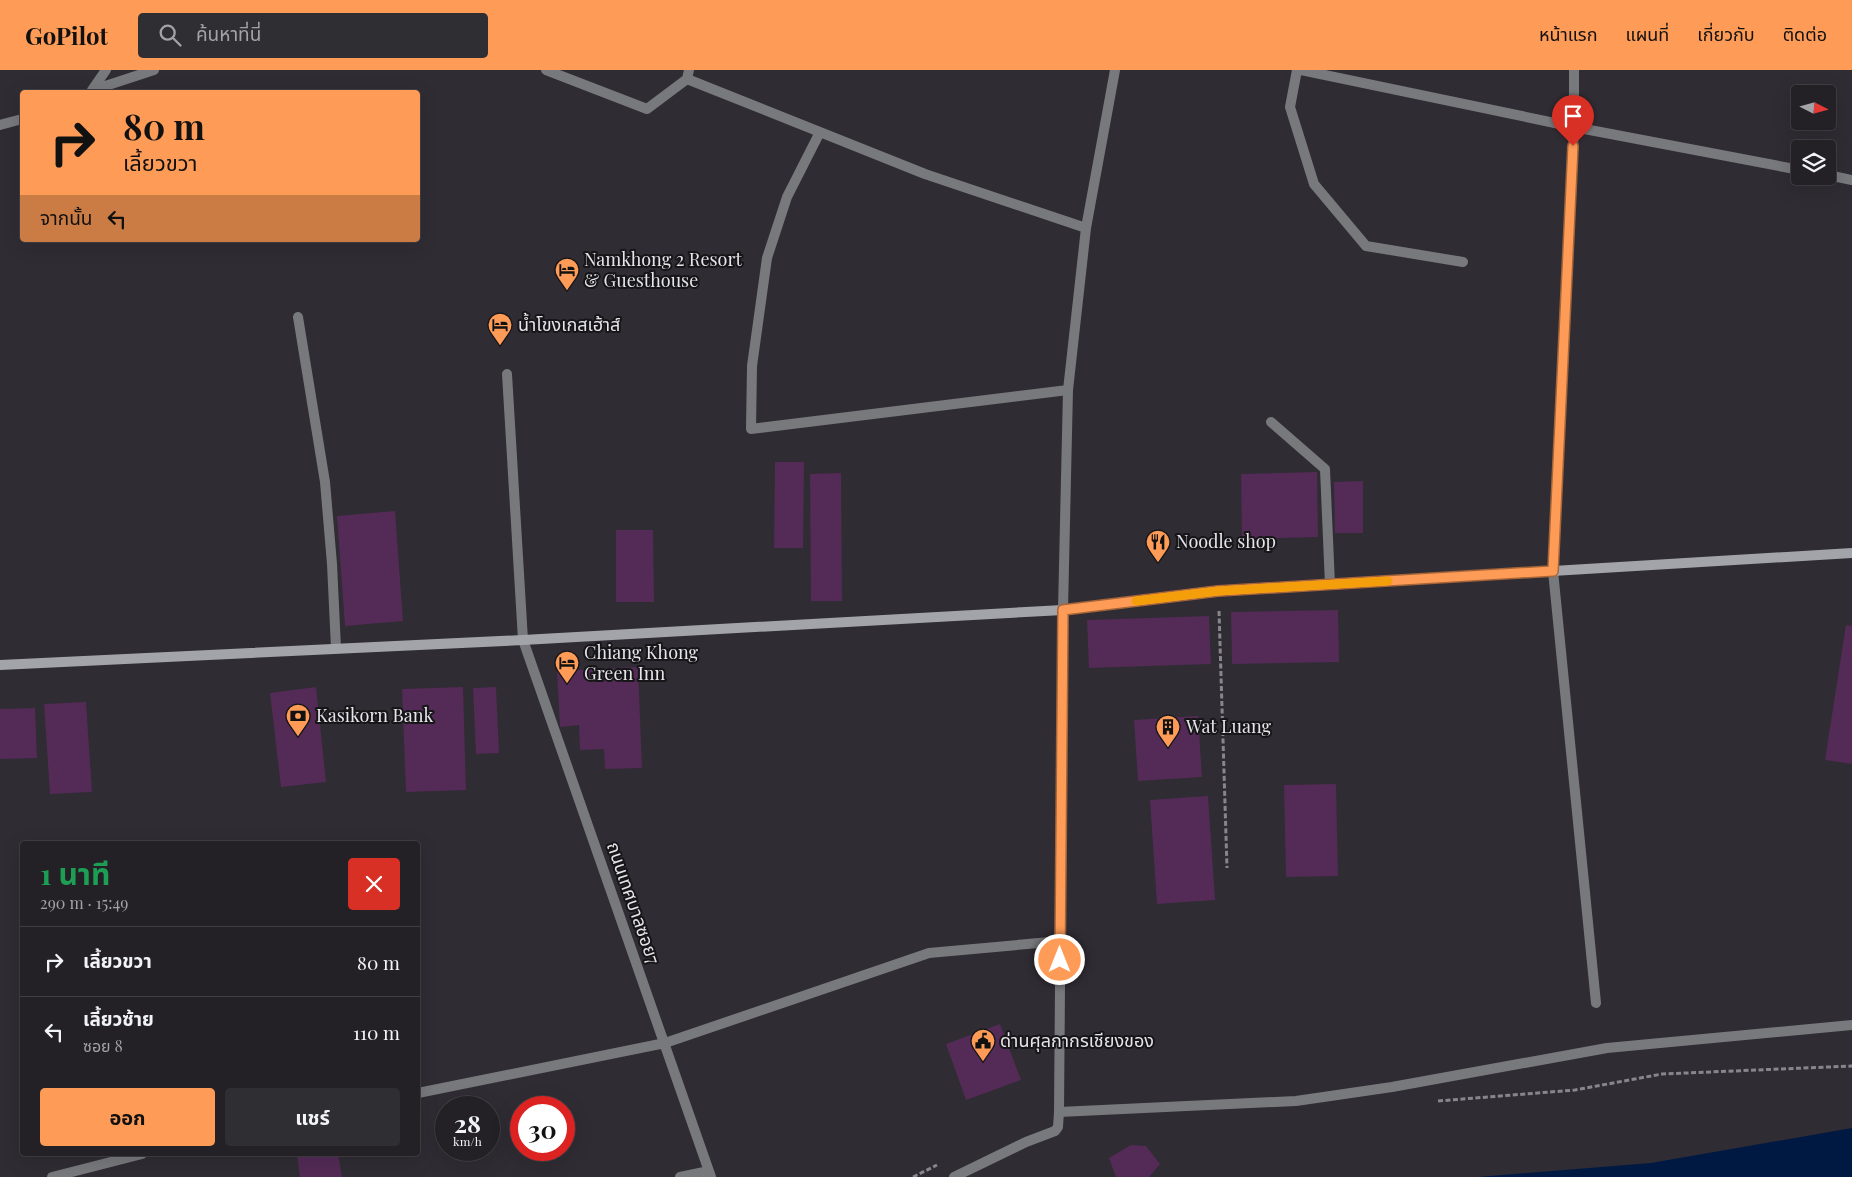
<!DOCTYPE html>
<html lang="th">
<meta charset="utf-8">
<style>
body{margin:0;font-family:"Playfair Display","Noto Sans Thai",serif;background:#2f2e32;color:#f1f3f6;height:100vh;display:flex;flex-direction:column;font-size:19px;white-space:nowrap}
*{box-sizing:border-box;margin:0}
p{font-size:16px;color:#a3a3a7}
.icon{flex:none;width:28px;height:28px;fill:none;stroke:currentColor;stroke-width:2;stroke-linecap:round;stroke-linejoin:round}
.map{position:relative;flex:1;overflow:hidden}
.sheet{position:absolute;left:20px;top:771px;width:400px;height:315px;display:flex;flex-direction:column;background:#232126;border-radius:5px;box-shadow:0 5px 20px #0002,0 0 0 1px #403e43}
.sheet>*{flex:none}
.top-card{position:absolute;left:20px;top:20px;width:400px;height:152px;border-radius:5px;box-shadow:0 5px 20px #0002,0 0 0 1px #403e43;background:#fe9c57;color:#111;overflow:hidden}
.needle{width:32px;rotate:96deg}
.buttons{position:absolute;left:1791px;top:15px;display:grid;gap:10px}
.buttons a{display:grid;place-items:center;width:45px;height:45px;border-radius:5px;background:#232126;box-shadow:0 5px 20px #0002,0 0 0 1px #403e43;font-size:25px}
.speed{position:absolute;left:435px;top:1026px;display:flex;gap:10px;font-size:25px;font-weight:700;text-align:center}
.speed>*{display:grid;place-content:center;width:65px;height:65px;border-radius:50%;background:#232126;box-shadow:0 5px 20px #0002,0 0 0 1px #403e43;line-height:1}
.speed small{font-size:12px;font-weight:400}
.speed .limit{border:8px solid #d22;background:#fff;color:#111}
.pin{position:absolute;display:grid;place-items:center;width:42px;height:42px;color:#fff;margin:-51px -21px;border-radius:50% 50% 50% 0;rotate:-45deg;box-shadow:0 0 5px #0007}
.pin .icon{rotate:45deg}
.me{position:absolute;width:55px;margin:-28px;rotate:0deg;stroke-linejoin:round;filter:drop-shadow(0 0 4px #0008)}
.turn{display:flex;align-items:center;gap:18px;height:105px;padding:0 20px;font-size:22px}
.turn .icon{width:65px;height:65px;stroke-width:2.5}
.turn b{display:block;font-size:35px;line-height:42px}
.then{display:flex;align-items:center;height:48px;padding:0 20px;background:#0003;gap:10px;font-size:19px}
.round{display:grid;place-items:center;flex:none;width:52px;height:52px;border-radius:5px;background:#2f2e32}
.head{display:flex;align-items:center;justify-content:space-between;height:85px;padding:0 20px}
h1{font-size:30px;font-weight:700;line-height:38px;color:#1e9e55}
.cta{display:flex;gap:10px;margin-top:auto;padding:10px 20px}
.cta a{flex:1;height:58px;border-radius:5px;background:#fe9c57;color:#111;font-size:20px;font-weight:700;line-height:58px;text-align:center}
.cta a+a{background:#2f2e32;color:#f1f3f6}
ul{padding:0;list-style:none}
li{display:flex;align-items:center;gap:15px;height:70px;padding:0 20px;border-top:1px solid #403e43}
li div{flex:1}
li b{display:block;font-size:19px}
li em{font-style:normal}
header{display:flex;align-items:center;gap:30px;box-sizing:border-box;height:70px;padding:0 25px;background:#fe9c57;color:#111}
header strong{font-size:24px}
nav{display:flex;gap:28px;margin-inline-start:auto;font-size:18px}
.search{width:350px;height:45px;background:#2f2e32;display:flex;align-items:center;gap:12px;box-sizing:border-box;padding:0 18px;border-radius:5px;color:#a3a3a7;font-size:19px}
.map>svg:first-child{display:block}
.water{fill:#001942}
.building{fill:#532b56}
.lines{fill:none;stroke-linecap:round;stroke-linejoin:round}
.path{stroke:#88868c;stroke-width:3;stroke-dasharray:5 2.5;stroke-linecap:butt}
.lane{stroke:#78797d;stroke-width:10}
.street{stroke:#78797d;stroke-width:10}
.secondary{stroke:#a3a4aa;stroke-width:10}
.route-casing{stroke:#a56539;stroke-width:12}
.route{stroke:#fe9c57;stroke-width:9}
.slow{stroke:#f59e0b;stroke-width:9}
.labels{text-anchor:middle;stroke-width:4;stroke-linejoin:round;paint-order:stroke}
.poi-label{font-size:18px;fill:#e6e4e9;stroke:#161518;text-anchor:start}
.street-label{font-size:18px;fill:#e6e4e9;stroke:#161518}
</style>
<header>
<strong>GoPilot</strong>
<div class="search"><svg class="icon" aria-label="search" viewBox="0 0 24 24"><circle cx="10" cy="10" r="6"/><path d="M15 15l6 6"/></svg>ค้นหาที่นี่</div>
<nav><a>หน้าแรก</a><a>แผนที่</a><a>เกี่ยวกับ</a><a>ติดต่อ</a></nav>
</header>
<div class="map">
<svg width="1852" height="1107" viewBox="0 0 1852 1107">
<rect width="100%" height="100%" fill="#2f2c33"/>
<!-- water -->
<path class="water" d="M1852,1058V1107H1478L1651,1093Z"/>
<!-- building -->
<path class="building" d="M775,392H804L803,478H774Z
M1317,402L1318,467L1242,469L1241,404Z
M841,403L842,531H811L810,404Z
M1363,411V463H1335L1334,412Z
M395,441L403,551L345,556L337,446Z
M616,460H653L654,532H616Z
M1338,540L1339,592L1232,594L1231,542Z
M1209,546L1211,594L1089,598L1087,550Z
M1846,555L1852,556V694L1825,690Z
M638,597L642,698L605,699L604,679L580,680L579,655L560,657L557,601Z
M316,617L326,712L281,717L270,623Z
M463,617L466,720L406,722L402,619Z
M496,617L499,683L476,684L473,618Z
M86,632L92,722L50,724L44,634Z
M35,638L37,688L0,689V639Z
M1198,646L1202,707L1138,711L1134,650Z
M1336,714L1338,806L1286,807L1284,715Z
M1208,726L1215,830L1157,834L1150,730Z
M1000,954L1021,1010L966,1030L946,974Z
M1131,1075L1146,1076L1160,1094L1149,1107H1116L1109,1088Z
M297,1084H338L342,1107H300Z"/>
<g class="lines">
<!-- path -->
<path class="path" d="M1219,541L1227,798
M1438,1031L1575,1020L1662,1004L1852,996
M913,1107L937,1095"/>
<!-- lane -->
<path class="lane" d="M1297,0L1290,37L1314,114L1366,176L1463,192
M954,1107L1026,1072L1055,1061L1058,1057L1059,1042"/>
<!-- street -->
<path class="street" d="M546,0L647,39L687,9L689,0
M1115,0L1086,158L1068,320L1063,540L1059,1042L1296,1031L1392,1017L1607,978L1852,955
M1301,0L1574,57L1800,100
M1574,0V57L1553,501L1596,933
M687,9L925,104L1086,158
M92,20L106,0
M93,20L154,0
M0,55L22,49
M820,62L787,127L767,188L752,296L751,359L1068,320
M1828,105L1852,110
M298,247L325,412L332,494L336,578
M507,304L523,570L711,1107
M1271,352L1325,399L1330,515
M418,1023L665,973L929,883L1061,871
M52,1107L142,1084
M680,1107L709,1101"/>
<!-- secondary -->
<path class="secondary" d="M0,595L523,570L1063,540L1218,521L1852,483"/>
</g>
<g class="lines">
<defs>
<path id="route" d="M1060,890L1063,540L1218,521L1553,501L1573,76"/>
</defs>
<!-- route casing -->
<use href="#route" class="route-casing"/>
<!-- route -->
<use href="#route" class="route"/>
<!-- slow -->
<path class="slow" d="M1136,531L1218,521L1388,511"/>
</g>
<!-- icons -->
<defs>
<symbol id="hotel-pin" viewBox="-11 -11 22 30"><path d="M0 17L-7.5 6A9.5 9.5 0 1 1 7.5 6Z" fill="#fe9c57" stroke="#161518"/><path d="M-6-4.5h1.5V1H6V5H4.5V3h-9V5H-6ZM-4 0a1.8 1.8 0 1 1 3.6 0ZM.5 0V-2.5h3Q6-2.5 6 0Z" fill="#111"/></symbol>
<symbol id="restaurant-pin" viewBox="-11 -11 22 30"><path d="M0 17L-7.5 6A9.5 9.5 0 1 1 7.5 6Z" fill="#fe9c57" stroke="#161518"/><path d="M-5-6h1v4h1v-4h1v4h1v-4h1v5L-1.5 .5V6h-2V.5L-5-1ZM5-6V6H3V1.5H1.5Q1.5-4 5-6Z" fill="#111"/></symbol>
<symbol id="bank-pin" viewBox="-11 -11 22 30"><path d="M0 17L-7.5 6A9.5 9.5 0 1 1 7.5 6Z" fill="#fe9c57" stroke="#161518"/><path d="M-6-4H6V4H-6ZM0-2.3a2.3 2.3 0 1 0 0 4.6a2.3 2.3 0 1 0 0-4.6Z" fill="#111"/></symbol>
<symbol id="building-pin" viewBox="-11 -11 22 30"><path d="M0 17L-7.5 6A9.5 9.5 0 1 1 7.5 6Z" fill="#fe9c57" stroke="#161518"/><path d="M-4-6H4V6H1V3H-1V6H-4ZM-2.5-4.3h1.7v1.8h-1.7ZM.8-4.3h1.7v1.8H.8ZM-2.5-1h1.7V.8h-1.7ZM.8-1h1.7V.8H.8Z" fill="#111"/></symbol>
<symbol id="civic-pin" viewBox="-11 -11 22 30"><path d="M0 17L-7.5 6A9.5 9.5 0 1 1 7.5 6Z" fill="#fe9c57" stroke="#161518"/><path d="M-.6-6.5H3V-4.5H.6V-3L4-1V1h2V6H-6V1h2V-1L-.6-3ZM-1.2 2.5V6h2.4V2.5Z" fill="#111"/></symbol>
</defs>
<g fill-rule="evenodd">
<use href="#hotel-pin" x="553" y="186" width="28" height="38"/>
<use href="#hotel-pin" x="486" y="241" width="28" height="38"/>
<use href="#restaurant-pin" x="1144" y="458" width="28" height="38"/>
<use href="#hotel-pin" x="553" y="579" width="28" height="38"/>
<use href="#bank-pin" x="284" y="632" width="28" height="38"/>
<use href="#building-pin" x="1154" y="643" width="28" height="38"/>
<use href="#civic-pin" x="969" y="957" width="28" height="38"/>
</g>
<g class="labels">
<!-- poi labels -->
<g class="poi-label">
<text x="584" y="196">Namkhong 2 Resort<tspan x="584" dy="21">&amp; Guesthouse</tspan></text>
<text x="518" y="261">น้ำโขงเกสเฮ้าส์</text>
<text x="1176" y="478">Noodle shop</text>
<text x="584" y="589">Chiang Khong<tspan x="584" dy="21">Green Inn</tspan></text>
<text x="316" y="652">Kasikorn Bank</text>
<text x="1186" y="663">Wat Luang</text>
<text x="1000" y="977">ด่านศุลกากรเชียงของ</text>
</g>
<!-- street labels -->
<g class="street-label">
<text transform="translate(633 833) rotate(71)" y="6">ถนนเทศบาลซอย7</text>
</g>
</g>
</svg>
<div class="buttons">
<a><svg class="needle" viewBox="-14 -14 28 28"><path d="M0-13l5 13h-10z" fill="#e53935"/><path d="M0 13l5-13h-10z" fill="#a3a3a7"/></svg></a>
<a><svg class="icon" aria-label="layers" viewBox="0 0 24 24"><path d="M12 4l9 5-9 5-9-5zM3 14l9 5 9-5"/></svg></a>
</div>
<div class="speed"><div>28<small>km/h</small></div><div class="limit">30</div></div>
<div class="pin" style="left:1573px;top:76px;background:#d93025"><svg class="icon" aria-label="arrive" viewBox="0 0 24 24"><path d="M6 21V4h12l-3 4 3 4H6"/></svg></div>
<svg class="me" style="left:1060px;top:890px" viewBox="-20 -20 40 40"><circle r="17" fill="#fe9c57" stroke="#fff" stroke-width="3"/><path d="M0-11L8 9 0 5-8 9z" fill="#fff"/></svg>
<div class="top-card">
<div class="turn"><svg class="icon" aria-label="right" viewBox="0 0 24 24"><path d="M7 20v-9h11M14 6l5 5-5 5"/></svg><div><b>80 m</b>เลี้ยวขวา</div></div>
<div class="then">จากนั้น<svg class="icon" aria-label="left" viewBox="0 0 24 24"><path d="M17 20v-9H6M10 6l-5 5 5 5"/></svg></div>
</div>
<section class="sheet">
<div class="head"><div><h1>1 นาที</h1><p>290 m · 15:49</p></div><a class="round" style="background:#d93025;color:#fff"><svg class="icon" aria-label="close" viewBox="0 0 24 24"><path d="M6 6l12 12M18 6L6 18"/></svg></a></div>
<ul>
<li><svg class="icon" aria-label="right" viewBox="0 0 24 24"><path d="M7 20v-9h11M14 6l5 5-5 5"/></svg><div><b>เลี้ยวขวา</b></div><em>80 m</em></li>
<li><svg class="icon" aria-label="left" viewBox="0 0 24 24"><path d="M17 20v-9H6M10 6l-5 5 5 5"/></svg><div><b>เลี้ยวซ้าย</b><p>ซอย 8</p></div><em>110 m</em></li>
</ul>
<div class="cta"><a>ออก</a><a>แชร์</a></div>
</section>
</div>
